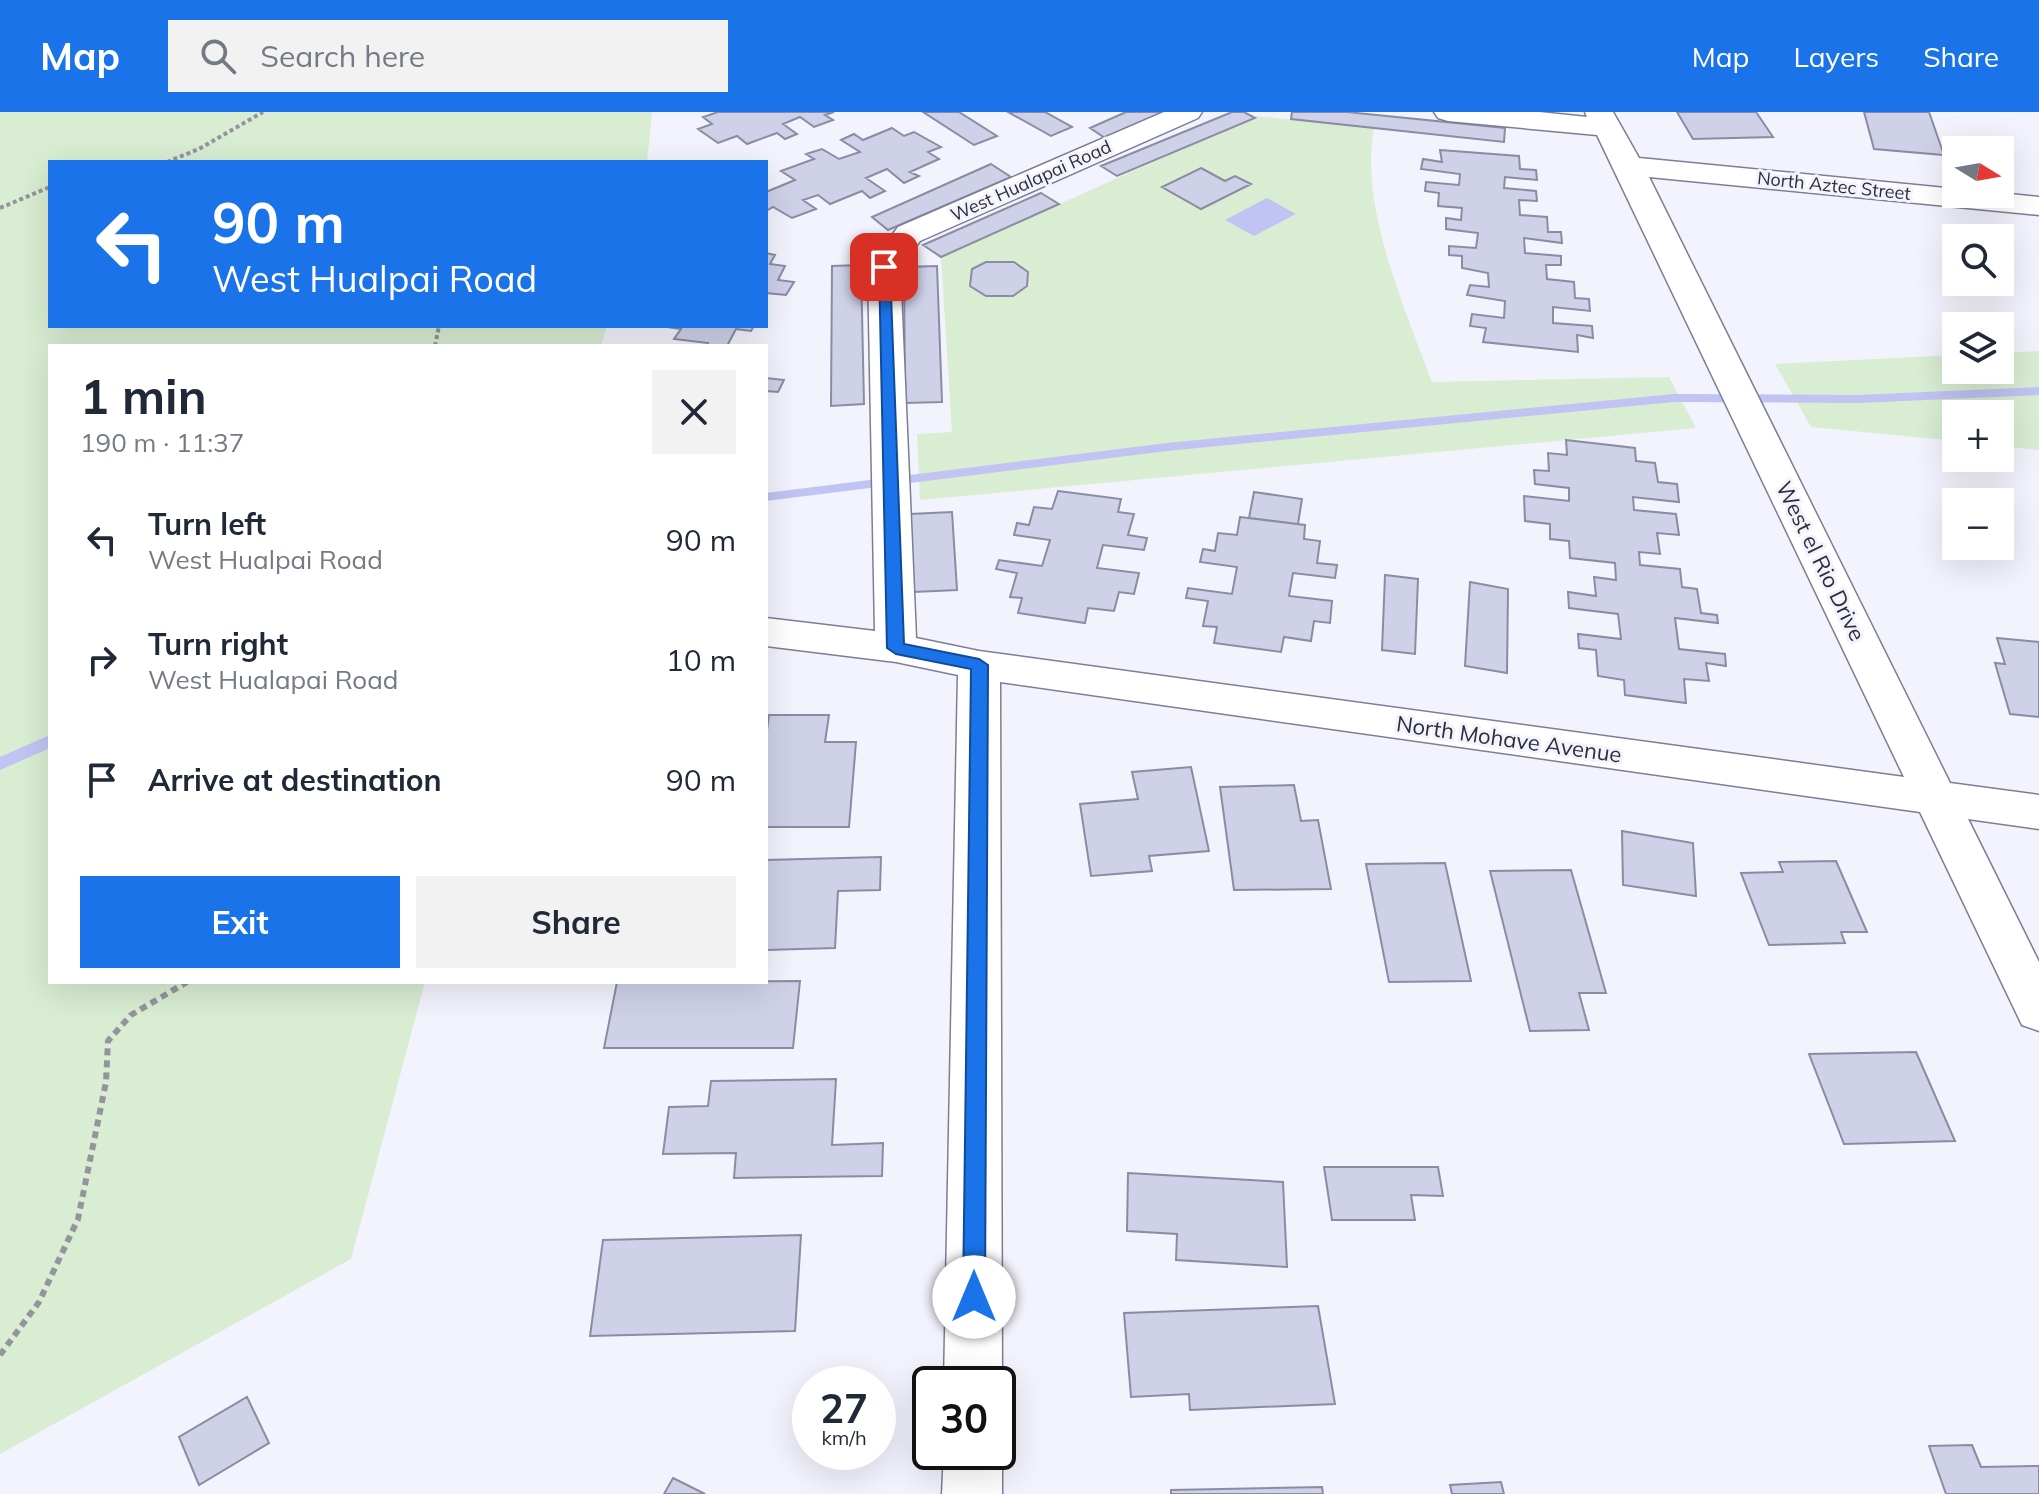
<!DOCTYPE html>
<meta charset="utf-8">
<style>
body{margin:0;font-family:Mulish,sans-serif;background:#f2f2f3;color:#1f2937;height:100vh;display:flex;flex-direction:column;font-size:30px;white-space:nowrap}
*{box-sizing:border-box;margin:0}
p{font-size:26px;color:#747a83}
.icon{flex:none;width:44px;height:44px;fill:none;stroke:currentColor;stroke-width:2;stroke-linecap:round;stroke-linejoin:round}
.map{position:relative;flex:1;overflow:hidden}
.details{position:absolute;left:48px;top:232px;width:720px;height:640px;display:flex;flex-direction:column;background:#fff;border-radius:0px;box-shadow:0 8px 32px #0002}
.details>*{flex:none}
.guide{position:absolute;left:48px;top:48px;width:720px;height:168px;border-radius:0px;box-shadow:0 8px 32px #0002;background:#1a73e8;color:#fff;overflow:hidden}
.needle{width:52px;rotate:101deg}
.tools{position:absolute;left:1942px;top:24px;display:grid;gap:16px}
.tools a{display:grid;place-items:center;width:72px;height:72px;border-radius:0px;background:#fff;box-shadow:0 8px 32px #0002;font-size:40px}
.speed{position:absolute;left:792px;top:1254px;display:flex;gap:16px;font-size:40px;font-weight:700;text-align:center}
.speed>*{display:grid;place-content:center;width:104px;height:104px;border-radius:50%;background:#fff;box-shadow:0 8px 32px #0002;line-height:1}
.speed small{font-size:20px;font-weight:400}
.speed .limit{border:4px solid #111;border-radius:12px;background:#fff;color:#111}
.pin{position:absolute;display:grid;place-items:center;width:68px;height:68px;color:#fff;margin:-34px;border-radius:16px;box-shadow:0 4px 12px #0006}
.me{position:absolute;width:88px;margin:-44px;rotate:0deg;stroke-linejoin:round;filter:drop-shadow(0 0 6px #0008)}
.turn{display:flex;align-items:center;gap:28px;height:168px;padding:0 32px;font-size:36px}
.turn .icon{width:104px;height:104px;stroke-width:2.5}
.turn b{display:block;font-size:56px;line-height:68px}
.round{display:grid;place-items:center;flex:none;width:84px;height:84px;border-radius:0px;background:#f2f2f3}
.head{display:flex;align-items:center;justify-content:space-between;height:136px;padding:0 32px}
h1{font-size:48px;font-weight:700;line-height:60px}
.cta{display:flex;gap:16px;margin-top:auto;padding:16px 32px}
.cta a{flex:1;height:92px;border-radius:0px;background:#1a73e8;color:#fff;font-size:32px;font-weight:700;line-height:92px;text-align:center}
.cta a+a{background:#f2f2f3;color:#1f2937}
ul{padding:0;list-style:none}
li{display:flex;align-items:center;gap:24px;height:120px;padding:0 32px}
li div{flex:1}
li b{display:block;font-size:30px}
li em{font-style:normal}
header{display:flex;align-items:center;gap:48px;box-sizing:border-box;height:112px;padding:0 40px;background:#1a73e8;color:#fff}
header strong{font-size:38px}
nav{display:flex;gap:44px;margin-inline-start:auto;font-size:28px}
.search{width:560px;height:72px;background:#f2f2f3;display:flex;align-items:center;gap:20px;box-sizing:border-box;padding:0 28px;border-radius:0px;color:#747a83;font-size:30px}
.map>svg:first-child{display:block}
.green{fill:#d8edd2}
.water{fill:#c1c3f3}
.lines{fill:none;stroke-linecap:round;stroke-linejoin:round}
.stream{fill:#c1c3f3;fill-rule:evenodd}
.building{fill:#cfd1e9;stroke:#8b8ca3;stroke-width:2}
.minor-casing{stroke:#7d7e94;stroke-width:3}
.path-far1{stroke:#94949e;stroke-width:4;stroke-dasharray:4 3;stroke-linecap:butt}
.path{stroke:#94949e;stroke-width:6;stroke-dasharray:7 5;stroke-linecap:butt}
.minor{fill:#fff;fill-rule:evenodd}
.route{fill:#1a73e8;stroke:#114b97;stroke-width:2}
.labels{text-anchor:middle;stroke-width:6;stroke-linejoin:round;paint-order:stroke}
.far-street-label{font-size:18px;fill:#2d2d37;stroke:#f3f3fe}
.street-label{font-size:22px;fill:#2d2d37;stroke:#f3f3fe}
</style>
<header>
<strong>Map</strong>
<div class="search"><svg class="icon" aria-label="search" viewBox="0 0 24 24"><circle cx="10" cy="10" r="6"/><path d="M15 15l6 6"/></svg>Search here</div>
<nav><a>Map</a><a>Layers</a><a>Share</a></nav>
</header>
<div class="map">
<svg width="2039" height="1382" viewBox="0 0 2039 1382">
<rect width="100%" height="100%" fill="#f3f3fe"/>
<!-- green -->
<path class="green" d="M0,0H652L647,50H50V214H607L601,234H50V870H425L351,1147L0,1342Z
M1256,4L1374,16C1359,96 1405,196 1432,270L1669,265L1696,316L920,388L917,322L952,320L941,145Z
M2039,239V338L2000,334V302H1956V329L1811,315L1775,252L1956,243V258H2000V241Z"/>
<!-- water -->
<path class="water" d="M1267,86L1296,102L1254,124L1225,108Z"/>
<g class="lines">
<!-- stream -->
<path class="stream" d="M2039,275V283L1858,291L1674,290L1167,339L766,389V381L1167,331L1674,282L1858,283Z
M50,623V636L0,658V645Z"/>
</g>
<!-- building -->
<path class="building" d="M718,0H834L825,3L833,8L814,15L800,5L783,12L797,22L785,27L777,21L747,32L737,24L718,31L698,17L712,12L703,5Z
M923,0H959L997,24L974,33Z
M1008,0H1045L1072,15L1051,24Z
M1126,0H1167L1105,26L1090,16Z
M1232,0H1244L1255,6L1117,64L1101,54Z
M1292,0H1347L1505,16L1504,30L1291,7Z
M1677,0H1756L1773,25L1693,27Z
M1864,0H1929L1944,43L1874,37Z
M892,16L904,24L914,20L941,35L928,40L939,47L910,60L919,64L904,71L887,57L866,66L885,79L870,86L862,79L830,92L818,83L803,88L816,97L792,106L773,95L766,99V80L795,68L781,59L814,47L806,42L822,37L839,47L860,40L841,28L854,22L863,28Z
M1440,38L1519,44L1520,57L1536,58L1537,68L1505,65L1504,76L1536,79L1537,89L1519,88L1520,103L1547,105L1548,120H1561L1562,131L1524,126L1525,141L1561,144V153H1546L1547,167L1574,170L1575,186L1589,187L1590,199L1553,195V211L1592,214L1593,226L1577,223L1578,240L1483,230L1486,216L1470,214L1472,202L1504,206L1505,189L1467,183L1470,173L1489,175L1488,161L1462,156V144L1449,143V134L1476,136L1478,121L1446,117V106L1461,108L1462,96L1438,94L1439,81L1425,79L1426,70L1459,73L1460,62L1421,57L1423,47L1442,50Z
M991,52L1011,65L888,118L872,105Z
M1201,56L1225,69L1235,64L1251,72L1201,97L1162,75Z
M1041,81L1059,92L941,145L923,133Z
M766,141L775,143L770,152L785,154L778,168L794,170L786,183L766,181Z
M986,150H1014L1028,160L1027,174L1013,184H986L970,174L972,157Z
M861,153L864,292L831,294L832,154Z
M937,154L942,290L905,291L904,155Z
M754,214L751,219L736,217L727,234H707L708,231L674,227L681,217L667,215Z
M766,266L784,268L778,280L766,279Z
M1566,328L1635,336L1636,349L1655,351L1658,370L1677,372L1679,390L1633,385L1634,398L1676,402L1679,423L1657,421L1660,442L1639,440L1640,453L1680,457L1682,475L1697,477L1701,501L1717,503L1718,511L1675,506L1679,537L1725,542L1726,554L1706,551L1709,569L1684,567L1686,591L1625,583L1624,568L1598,564L1596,538L1579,536L1578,522L1621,527L1618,502L1569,496L1568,480L1596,484L1594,465L1616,468L1615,451L1570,446L1569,429L1550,427V412L1525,409L1524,384L1569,389V376L1535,372L1534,358L1549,359L1548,341L1567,343Z
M1058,379L1121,387L1118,400L1134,402L1128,423L1147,426L1144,438L1103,433L1097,456L1139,461L1134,482L1119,480L1114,499L1088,496L1085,511L1018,501L1022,486L1010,485L1017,461L996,457L999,448L1042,454L1050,428L1014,423L1017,411L1029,413L1034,395L1052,397Z
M1254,380L1302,387L1298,412L1249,406Z
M952,400L957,478L914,480L910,402Z
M1240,405L1305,413L1304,427L1320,429L1317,451L1337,453L1335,466L1293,461L1289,484L1332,489L1330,511L1314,509L1311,529L1284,525L1281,540L1214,531L1217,515L1203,514L1208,489L1186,486L1188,476L1232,482L1237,455L1200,450L1203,437L1215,439L1218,421L1237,423Z
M1385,463L1418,467L1415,542L1382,538Z
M1470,470L1508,477L1507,561L1465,554Z
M1997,526L2039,530V605L2010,602L1995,551L2005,552Z
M769,603H829L825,630H856L849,715H766V626Z
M1191,655L1209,739L1149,744L1152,759L1091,764L1080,692L1138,687L1132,660Z
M1294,673L1301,709L1318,708L1331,777L1234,778L1220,675Z
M1622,719L1693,731L1696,784L1623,773Z
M881,745L880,778L838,779L835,836L766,838V748Z
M1836,749L1867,820H1841L1845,831L1769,833L1741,761L1783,760L1779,750Z
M1445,751L1471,869L1389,870L1366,752Z
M1571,758L1606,881H1579L1589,918L1530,919L1490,759Z
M800,869L793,936H604L617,870Z
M1916,940L1955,1029L1844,1032L1809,942Z
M836,967L832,1033L883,1031L882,1064L734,1066L736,1041L663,1042L669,995L708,994L711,969Z
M1324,1055H1438L1443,1084L1411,1083L1415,1108H1332Z
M1128,1061L1283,1070L1287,1155L1176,1148L1177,1122L1127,1119Z
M801,1123L795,1219L590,1224L603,1128Z
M1318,1194L1335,1292L1190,1298L1189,1282L1131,1285L1124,1201Z
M247,1285L269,1331L199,1373L179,1325Z
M1972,1333L1981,1355L2039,1354V1382H1946L1929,1334Z
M673,1366L705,1382H664Z
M1501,1370L1504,1382H1452L1450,1373Z
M1322,1375L1323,1382H1171V1378Z"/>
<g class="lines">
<defs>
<path id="minor" d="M1164,0H1202L1198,6L920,129L900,155L916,526L979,539L1904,665L1597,23L1448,9L1438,6L1434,0H1539L1587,5L1585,0H1613L1639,46L1956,77V82L2000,81L2039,85V103L1649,65L1950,671L2039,683V717L1968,707L2039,850V919L2022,913L1920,700L1000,570L1002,1272L998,1280V1272H944L958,563L896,550L766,534V506L875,519L868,155L898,115Z
M998,1330L1002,1340V1382H942L944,1340H998Z"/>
</defs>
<!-- minor casing -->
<use href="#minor" class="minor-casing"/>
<!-- path-far1 -->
<path class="path-far1" d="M167,50L199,37L263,0
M0,96L50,75
M435,234L439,214"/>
<!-- path -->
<path class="path" d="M0,1243L39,1190L78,1107L106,970L108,929L131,903L187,870"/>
<!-- minor -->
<use href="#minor" class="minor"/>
</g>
<!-- route -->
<path class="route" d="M879,153L890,155L904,532L979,547L988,553L985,1185L982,1192L974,1196L966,1192L963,1185L971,557L896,542L887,536Z"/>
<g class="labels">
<!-- far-street labels -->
<g class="far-street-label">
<text transform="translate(1031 69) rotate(-24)" y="6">West Hualapai Road</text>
<text transform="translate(1834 74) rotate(6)" y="6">North Aztec Street</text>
</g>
<!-- street labels -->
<g class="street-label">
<text transform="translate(1821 449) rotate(64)" y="8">West el Rio Drive</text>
<text transform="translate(1509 627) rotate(8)" y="8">North Mohave Avenue</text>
</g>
</g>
</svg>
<div class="tools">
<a><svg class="needle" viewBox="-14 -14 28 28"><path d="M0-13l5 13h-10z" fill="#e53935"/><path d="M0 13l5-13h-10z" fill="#747a83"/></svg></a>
<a><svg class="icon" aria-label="search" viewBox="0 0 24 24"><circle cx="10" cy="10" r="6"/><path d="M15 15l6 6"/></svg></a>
<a><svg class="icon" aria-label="layers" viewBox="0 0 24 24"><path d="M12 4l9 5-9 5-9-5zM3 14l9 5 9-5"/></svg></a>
<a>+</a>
<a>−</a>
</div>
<div class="speed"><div>27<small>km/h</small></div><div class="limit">30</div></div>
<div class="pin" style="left:884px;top:155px;background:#d93025"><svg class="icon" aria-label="arrive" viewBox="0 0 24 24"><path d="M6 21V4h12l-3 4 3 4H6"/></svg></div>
<svg class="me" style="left:974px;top:1185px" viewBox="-20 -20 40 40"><circle r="19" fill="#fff"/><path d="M0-13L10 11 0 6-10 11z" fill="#1a73e8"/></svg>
<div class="guide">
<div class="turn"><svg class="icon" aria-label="left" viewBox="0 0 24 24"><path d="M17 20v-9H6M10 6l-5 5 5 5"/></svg><div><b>90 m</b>West Hualpai Road</div></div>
</div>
<section class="details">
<div class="head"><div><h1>1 min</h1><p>190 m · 11:37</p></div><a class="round"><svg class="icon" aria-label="close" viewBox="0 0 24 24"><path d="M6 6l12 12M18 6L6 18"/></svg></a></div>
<ul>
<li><svg class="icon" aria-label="left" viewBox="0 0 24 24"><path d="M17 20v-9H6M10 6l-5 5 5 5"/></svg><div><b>Turn left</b><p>West Hualpai Road</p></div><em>90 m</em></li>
<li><svg class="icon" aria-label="right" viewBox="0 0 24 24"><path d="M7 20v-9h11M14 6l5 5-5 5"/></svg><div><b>Turn right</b><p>West Hualapai Road</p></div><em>10 m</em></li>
<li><svg class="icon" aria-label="arrive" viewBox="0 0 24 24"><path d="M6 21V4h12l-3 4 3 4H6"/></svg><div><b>Arrive at destination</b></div><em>90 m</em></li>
</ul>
<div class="cta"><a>Exit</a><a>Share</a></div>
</section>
</div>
